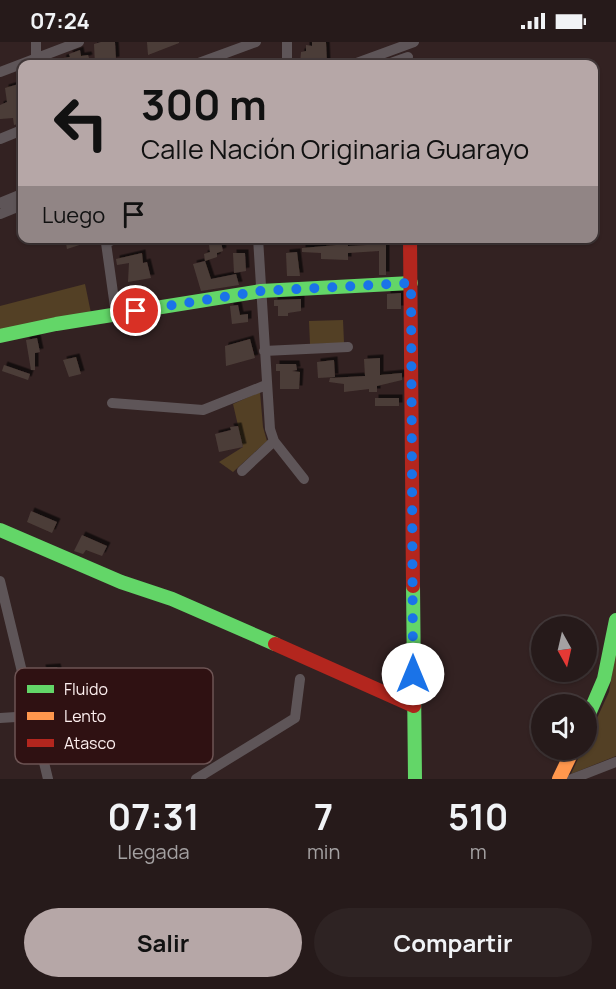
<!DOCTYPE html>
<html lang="es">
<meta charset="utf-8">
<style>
body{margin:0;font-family:Manrope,sans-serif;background:#2e2323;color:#f1f3f6;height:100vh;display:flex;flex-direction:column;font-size:22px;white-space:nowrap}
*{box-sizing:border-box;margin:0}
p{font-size:20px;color:#a4a1a2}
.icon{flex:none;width:33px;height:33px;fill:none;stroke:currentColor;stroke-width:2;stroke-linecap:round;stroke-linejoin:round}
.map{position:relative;height:737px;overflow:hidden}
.side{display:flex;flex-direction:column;background:#261a1a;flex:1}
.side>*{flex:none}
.banner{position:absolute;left:18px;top:18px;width:580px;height:183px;border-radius:12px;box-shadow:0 2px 4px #0004,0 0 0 2px #423839;background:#b6a7a7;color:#111;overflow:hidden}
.needle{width:39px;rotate:172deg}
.fabs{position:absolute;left:531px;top:574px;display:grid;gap:12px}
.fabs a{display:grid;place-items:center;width:66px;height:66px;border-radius:50%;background:#261a1a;box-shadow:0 2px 4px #0004,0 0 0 2px #423839;font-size:30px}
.pin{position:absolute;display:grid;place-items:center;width:51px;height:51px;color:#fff;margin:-26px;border:3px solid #fff;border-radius:50%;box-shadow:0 2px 6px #0007}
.me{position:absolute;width:66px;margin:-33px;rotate:0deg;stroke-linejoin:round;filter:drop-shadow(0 0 4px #0008)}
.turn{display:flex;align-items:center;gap:21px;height:126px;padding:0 24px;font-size:27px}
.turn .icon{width:78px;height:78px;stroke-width:2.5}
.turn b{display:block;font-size:42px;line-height:51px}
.then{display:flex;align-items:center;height:57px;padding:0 24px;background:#0003;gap:12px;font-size:22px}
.eta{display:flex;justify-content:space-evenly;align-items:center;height:102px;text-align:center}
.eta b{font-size:36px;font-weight:700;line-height:42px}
.button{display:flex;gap:12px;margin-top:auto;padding:12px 24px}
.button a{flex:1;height:69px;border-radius:36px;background:#b6a7a7;color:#111;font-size:24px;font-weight:700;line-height:69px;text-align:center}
.button a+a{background:#2e2323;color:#f1f3f6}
.status{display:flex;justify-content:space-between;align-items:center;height:42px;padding:0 30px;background:#261a1a;direction:ltr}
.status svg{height:16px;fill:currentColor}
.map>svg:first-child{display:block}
.green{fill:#534025}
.building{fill:#4c3d38;filter:url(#shadow)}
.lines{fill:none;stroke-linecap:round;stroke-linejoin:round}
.street{stroke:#5e5558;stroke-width:10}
.fast{stroke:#63d668;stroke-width:14}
.slow{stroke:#ff974d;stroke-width:14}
.jam{stroke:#b3261e;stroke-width:14}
.route{stroke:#1a73e8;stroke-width:10;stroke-dasharray:0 18}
.key{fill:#2f1112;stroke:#6d5454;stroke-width:1.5}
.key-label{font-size:16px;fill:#fdefef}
</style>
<div class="status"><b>07:24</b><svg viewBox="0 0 49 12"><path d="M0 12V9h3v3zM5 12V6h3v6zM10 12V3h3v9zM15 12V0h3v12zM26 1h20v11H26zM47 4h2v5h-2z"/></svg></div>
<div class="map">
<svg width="616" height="737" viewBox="0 0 616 737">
<defs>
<filter id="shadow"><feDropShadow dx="3.5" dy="-3.5" stdDeviation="0" flood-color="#0009"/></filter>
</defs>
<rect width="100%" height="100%" fill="#322"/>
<!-- green -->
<path class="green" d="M85,242L91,271L0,290V264Z
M343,278L344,301L310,302L309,279Z
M260,350L263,385L267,399L233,430L219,420L243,405L233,362Z
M616,608V714L571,732L582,708H586L587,698L609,650Z"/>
<!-- building -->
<path class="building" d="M101,0H115L116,18L95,22L94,2Z
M147,0H179V1L148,13Z
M312,0H326L327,22H300L301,10L306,9V3L312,4Z
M80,8L81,14L88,13L89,16L71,22H62L63,16L70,15L69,12Z
M22,41V81L14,83L13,76L0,77V63L7,60L5,46Z
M65,196H97L98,197L67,207Z
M208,196H214L215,201L221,200L223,209L217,211V215L205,219L204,212L210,210Z
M348,202V204L386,202V233H379V209L348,211V218L321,217V211L302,210V206Z
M297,210L300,234H287L286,211Z
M142,211L143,221L147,220L151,236L128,240L129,221L117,223L116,217Z
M233,211H245L246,229L234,231Z
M205,219L211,237L236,232L239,243L201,249L193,222Z
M401,251V267H387V252Z
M301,257V269L288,271V274H278V264H274V258Z
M238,263L240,273L248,272V280L232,282L230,264Z
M37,296L40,310L35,311V328H31L26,298Z
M250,297L255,316L226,324L225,304Z
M76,315L81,332L69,335L63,318Z
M380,316V333L402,331V338L377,344V350H369V347L344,350V342L329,340L330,336L365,334L364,317Z
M334,318L335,335L318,336L317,320Z
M276,322H296L297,328L292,329L300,330L299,347H280V329H276Z
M4,323L30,332L28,338L2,329Z
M375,356H399V364H375Z
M238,384L243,405L219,410L215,392L231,388L230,385Z
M31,469L57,480L52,491L27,480Z
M82,493L107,504L102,514L86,508L83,512L74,509Z
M57,625L62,645L46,647L42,626Z"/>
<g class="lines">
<!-- street -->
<path class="street" d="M287,0V22
M36,21V0
M196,22L256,0
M354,22L414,0
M388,22L408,15
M0,30L79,0
M0,97L22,88
M0,161L22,152
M0,172L22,163
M258,196L270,387L274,399L304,437
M116,272L106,201L117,196
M264,309L348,305
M112,361L203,368L266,343
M242,429L274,399
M0,539L48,737
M0,676L32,674
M196,737L295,676L300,637
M572,737L616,720"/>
<!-- fast -->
<path class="fast" d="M0,294L56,282L261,249L411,241
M0,488L121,540L172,557L275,602
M413,544L415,737
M586,679L604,637L616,578"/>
<!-- slow -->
<path class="slow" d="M559,737L573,708"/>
<!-- jam -->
<path class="jam" d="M410,196L413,544
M275,602L414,664"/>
</g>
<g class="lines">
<!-- route -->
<path class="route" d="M136,269L261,249L411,241L413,632"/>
</g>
<!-- legend -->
<rect x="15" y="626" width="198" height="96" rx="9" class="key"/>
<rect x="27" y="643" width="27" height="8" fill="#63d668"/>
<rect x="27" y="670" width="27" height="8" fill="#ff974d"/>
<rect x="27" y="697" width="27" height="8" fill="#b3261e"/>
<g class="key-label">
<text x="64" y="653">Fluido</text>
<text x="64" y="680">Lento</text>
<text x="64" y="707">Atasco</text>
</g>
</svg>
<div class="fabs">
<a><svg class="needle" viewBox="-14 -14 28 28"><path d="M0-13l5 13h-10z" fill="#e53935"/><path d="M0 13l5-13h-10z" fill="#a4a1a2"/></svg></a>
<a><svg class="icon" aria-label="sound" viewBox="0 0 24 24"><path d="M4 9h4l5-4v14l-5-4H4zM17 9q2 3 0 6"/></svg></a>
</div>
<div class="pin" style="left:136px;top:269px;background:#d93025"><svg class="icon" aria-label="arrive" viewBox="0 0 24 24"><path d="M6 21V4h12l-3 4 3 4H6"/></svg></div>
<svg class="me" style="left:413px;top:632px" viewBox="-20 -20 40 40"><circle r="19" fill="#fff"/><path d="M0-13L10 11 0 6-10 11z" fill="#1a73e8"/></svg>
<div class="banner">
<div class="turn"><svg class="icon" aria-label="left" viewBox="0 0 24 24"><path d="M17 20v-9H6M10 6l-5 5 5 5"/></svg><div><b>300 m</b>Calle Nación Originaria Guarayo</div></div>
<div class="then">Luego<svg class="icon" aria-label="arrive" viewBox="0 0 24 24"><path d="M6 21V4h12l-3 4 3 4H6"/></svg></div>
</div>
</div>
<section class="side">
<div class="eta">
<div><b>07:31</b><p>Llegada</p></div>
<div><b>7</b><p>min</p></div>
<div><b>510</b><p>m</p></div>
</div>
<div class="button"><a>Salir</a><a>Compartir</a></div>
</section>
